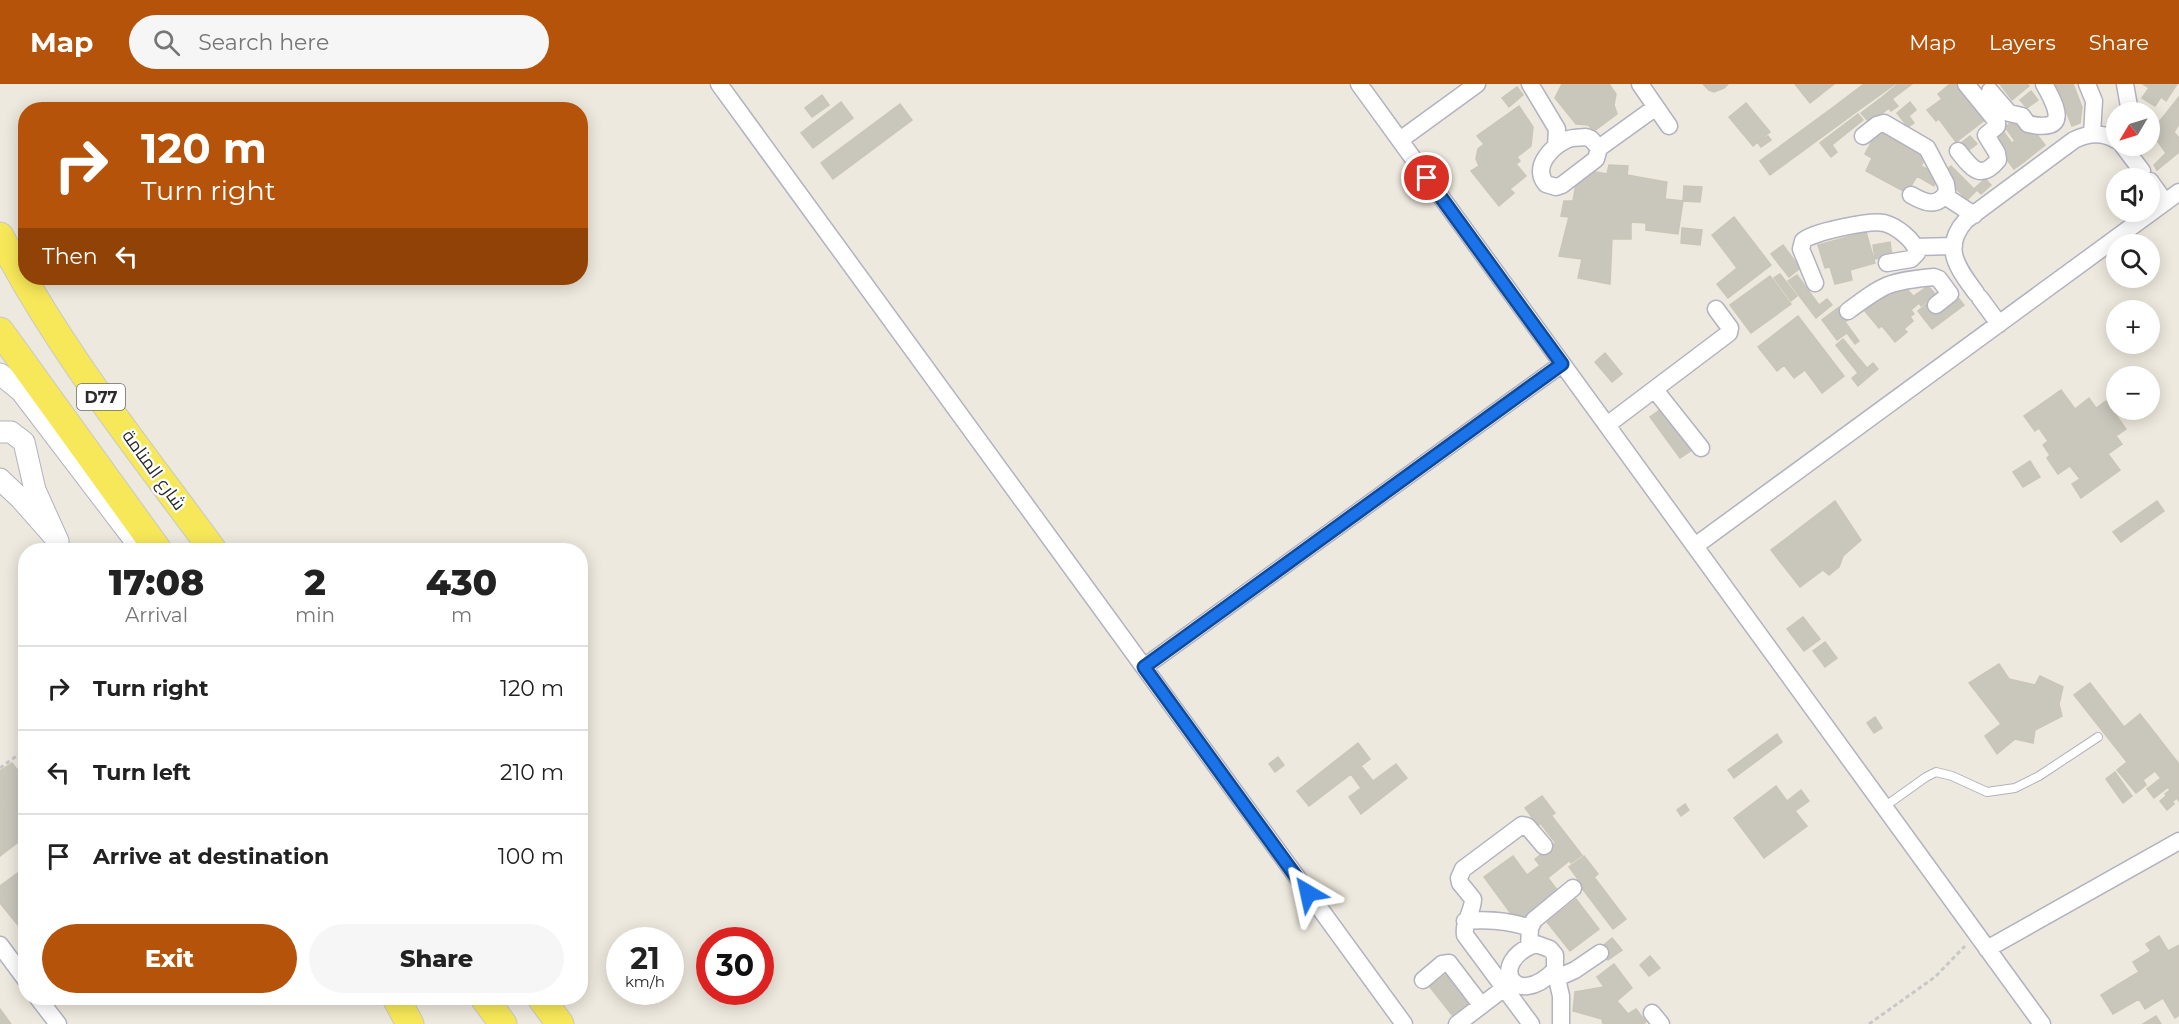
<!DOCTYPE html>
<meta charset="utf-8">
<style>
body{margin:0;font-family:Montserrat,Cairo,sans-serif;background:#f6f6f6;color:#222;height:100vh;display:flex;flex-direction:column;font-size:22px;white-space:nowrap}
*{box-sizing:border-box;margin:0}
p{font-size:20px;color:#767676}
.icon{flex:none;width:33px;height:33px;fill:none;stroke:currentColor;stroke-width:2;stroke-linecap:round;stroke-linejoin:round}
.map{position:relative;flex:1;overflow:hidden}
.drawer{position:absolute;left:18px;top:459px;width:570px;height:462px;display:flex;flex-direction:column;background:#fff;border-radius:24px;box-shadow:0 3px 15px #0003}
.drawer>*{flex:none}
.hud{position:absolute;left:18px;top:18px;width:570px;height:183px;border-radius:24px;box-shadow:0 3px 15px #0003;background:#b45309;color:#fff;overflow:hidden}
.needle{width:39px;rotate:232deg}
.buttons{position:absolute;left:2106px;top:18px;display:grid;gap:12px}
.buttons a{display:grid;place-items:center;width:54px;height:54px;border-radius:50%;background:#fff;box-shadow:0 3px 15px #0003;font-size:30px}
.speed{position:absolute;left:606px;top:843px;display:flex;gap:12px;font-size:30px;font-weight:700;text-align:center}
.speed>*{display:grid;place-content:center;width:78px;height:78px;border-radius:50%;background:#fff;box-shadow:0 3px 15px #0003;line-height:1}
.speed small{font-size:15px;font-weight:400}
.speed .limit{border:9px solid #d22;background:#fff;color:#111}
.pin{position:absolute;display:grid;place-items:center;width:51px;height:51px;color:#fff;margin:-26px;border:3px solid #fff;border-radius:50%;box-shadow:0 2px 6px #0007}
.me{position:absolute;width:66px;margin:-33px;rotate:324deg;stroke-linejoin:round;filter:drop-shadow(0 0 4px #0008)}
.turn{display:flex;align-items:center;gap:21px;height:126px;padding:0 24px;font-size:27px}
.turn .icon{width:78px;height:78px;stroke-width:2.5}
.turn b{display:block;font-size:42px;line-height:51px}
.then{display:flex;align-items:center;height:57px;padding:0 24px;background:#0003;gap:12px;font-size:22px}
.eta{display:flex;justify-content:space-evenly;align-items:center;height:102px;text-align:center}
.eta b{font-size:36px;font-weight:800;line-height:42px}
.cta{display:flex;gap:12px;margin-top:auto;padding:12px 24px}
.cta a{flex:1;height:69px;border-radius:36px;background:#b45309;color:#fff;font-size:24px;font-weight:800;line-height:69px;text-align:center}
.cta a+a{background:#f6f6f6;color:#222}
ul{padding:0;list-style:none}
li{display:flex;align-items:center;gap:18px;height:84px;padding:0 24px;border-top:2px solid #e0e0e0}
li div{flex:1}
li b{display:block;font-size:22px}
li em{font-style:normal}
header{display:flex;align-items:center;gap:36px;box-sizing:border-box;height:84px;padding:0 30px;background:#b45309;color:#fff}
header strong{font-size:28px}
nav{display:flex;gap:33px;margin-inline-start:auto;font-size:21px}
.search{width:420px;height:54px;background:#f6f6f6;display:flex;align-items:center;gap:15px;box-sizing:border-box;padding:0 21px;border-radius:33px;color:#767676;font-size:22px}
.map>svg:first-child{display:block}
.building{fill:#c9c7bc;stroke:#cac6b7;stroke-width:1.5}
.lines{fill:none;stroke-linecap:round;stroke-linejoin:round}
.service-casing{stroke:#b2b2c0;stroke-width:10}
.minor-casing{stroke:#b2b2c0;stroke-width:19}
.tertiary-casing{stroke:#b2b2c0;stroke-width:23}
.primary-casing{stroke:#c8c8c8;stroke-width:29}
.path{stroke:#c8c8c8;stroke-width:3;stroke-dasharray:4.5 3;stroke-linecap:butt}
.service{stroke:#fff;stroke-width:8}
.minor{stroke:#fff;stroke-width:16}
.tertiary{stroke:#fff;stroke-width:21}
.primary{stroke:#f7e859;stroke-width:27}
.route-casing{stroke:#114b97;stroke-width:15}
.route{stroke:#1a73e8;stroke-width:10}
.labels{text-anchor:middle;stroke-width:4.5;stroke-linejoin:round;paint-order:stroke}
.shield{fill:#fff;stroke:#6b6b6b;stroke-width:1.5}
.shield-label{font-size:16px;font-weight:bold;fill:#2c2c2c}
.street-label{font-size:18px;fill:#2c2c2c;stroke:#fff}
</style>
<header>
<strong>Map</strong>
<div class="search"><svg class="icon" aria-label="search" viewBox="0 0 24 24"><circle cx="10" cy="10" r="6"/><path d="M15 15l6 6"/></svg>Search here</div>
<nav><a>Map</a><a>Layers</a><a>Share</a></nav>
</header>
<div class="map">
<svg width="2179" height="940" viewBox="0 0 2179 940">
<rect width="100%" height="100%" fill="#eee9de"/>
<!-- building -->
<path class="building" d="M1562,0H1609L1616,10L1614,21L1617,30L1594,47L1588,41L1576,40L1555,14Z
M1703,0H1728L1724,4L1714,8L1709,6Z
M1795,0H1834L1810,19Z
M1864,0H1895L1845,36L1835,22Z
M1898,0H1912L1892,15L1898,22L1891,27L1881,14Z
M1950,0H1959L1986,35L1956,58L1939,35L1936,37L1927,26L1942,15L1938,10Z
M2000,0H2027L2029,2L2012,16Z
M2055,0H2073L2082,23L2080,39L2072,42Z
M2143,0H2177L2166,17L2161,13L2155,22L2142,14L2149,4Z
M1517,3L1523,11L1509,23L1502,14Z
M2031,7L2038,16L2027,24L2020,16Z
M822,11L829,21L812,33L805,24Z
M2179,13V40L2174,48L2179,54V68L2157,86L2154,81L2166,69L2151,48Z
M1881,14L1889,24L1870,39L1861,29Z
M841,18L853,34L813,64L801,49Z
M1910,18L1916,26L1909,32L1914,39L1908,43L1897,29Z
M1746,19L1770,48L1753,62L1729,33Z
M900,20L912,36L833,95L821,79Z
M1519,22L1533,43L1531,62L1517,73L1520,77L1516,80L1526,92L1510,105L1514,109L1499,122L1471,87L1479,82L1476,75L1478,65L1484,60L1477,52Z
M1835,22L1845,36L1770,91L1760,77Z
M1858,30L1863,36L1832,61L1837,68L1831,73L1820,59Z
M2017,34L2027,48L2015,57L2005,43Z
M2000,43L2025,77L2014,85L1989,52Z
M2032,44L2045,61L2025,77L2012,59Z
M1878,46L1926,73L1921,82L1939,91L1934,102L1917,92L1907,109L1866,87L1872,74L1865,70Z
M1768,52L1771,56L1761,63L1758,59Z
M1970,52L1977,60L1966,68L1960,60Z
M1609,81L1628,82L1627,91L1667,98L1665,115L1683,117L1678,150L1646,146V139L1631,138V155H1612L1610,200L1578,194L1582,175L1559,172L1569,133L1561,132L1564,117H1573L1576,100L1591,87L1607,90Z
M1951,82L1976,107L1967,116L1942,90Z
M1985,95L1991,101L1981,110L1975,104Z
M1684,102L1702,103L1700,118L1683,117Z
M1734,133L1771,181L1728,214L1717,200L1737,184L1712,151Z
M1682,144L1702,146L1700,161L1681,159Z
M1866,148L1875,179L1850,186L1852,196L1835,200L1830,183L1825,184L1818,161Z
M1890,158L1892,172L1875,175L1873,161Z
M1783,161L1800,184L1789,193L1771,170Z
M1780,190L1797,212L1791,217L1774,194Z
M1797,191L1819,221L1827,215L1832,221L1816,234L1788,197Z
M1770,192L1791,220L1751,249L1730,221Z
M1901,198L1919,219L1911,226L1914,230L1910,232L1913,237L1904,245L1907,248L1895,258L1882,242L1879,244L1865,227Z
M1928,202L1936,211L1921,222L1914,212Z
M1956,211L1964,221L1932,245L1924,235Z
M1929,218L1935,227L1924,235L1918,227Z
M1839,223L1849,235L1845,238L1859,257L1855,260L1847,249L1837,256L1822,236Z
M1798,232L1844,292L1822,309L1805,286L1794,294L1784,281L1777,287L1758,263Z
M1843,255L1867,284L1873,279L1878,285L1858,302L1852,294L1858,289L1836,261Z
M1605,269L1622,290L1612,298L1595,278Z
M2061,306L2075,325L2089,314L2096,324L2106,317L2126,345L2116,352L2122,360L2108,370L2120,386L2081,414L2072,400L2080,395L2070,382L2058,390L2047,374L2050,371L2043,361L2048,357L2039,344L2035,347L2024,332Z
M1661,325L1692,366L1680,374L1650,333Z
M2030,377L2040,393L2023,403L2013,388Z
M1835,417L1861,456L1843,472L1839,483L1829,491L1823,486L1800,503L1771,466Z
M2157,417L2164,427L2121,458L2113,448Z
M1803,533L1820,555L1804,567L1787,545Z
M1825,558L1837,574L1825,583L1813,567Z
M1999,580L2009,595L2035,601L2040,592L2063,603L2059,620L2062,632L2035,646L2033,659L2015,655L1997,670L1985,652L2001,640L1969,599Z
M2090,599L2124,643L2140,630L2179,680V717L2155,687L2143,696L2146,701L2136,709L2117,686L2127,678L2074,611Z
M1875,633L1882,644L1874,649L1867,639Z
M1777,650L1782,658L1734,694L1728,686Z
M1358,659L1370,675L1361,682L1373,697L1396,680L1407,694L1361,730L1349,713L1361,704L1351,690L1309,722L1297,707Z
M1278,673L1284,681L1275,688L1269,680Z
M12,679L26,697V709L0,728V687Z
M2115,688L2132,712L2123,719L2106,695Z
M2161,694L2168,703L2154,714L2147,705Z
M1776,702L1787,717L1801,706L1809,717L1795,727L1807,742L1764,774L1734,734Z
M2170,706L2177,714L2172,718L2165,710Z
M26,709V752L0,772V728Z
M2167,711L2174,720L2167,726L2160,717Z
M1542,712L1555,729L1538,741L1525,724Z
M1685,720L1689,726L1681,732L1677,726Z
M1551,731L1582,771L1571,779L1540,739Z
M1555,759L1569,777L1549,793L1535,775Z
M1513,772L1527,791L1539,782L1558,807L1517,838L1484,793Z
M1584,772L1598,790L1583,802L1569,783Z
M26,783V851L0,819V802Z
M1594,793L1626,835L1613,845L1581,803Z
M1576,815L1599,845L1570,867L1547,838Z
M2159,852L2168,867L2179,861V931L2175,934L2163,914L2145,925L2127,895L2139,888L2133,878L2151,867L2146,860Z
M1612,854L1622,866L1608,876L1599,865Z
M1650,872L1660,884L1649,892L1640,881Z
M1614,880L1632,904L1617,917L1628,930L1636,925L1646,938L1643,940H1603L1602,935L1573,927L1575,908L1604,903L1597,893Z
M1449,888L1471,917L1452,931L1430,903Z
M2127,895L2139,915L2113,930L2101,911Z
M0,925L11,940H0Z
M2156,932L2161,940H2143Z"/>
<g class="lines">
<defs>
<path id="service" d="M1884,723L1926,693L1936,688L1952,692L1987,708L2015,704L2039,692L2098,653"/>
<path id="minor" d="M719,0L1404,940
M1359,0L2042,940
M1530,0L1557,45L1556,62
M1640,0L1669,42
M2087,0L2094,17L2092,50
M2125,0L2130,28
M1990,7L2009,29L2022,32L2028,40C2070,49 2057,23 2044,0
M1863,52L1877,41L1884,39L1927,64L1946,100L1947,108C1937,124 1925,119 1911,111
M1586,53L1591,55L1599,64L1596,75L1562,101L1556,103L1546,100C1532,84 1550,64 1566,56C1572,53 1579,54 1586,53Z
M1400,56L1477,0
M2123,62L2142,87
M1599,64L1656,23
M1958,67C1971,83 1980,98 1998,76L1997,69L1986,51L1997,42V38L1966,0
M2150,97L2165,118
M1945,112L1974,131
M1915,163L1954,162
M1815,199L1801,165L1803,157C1811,148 1871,136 1884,139C1896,142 1915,156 1917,169L1911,175L1887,179
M1976,209C1958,184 1941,164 1966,136L2074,56C2089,49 2102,48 2116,56
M1980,214L1999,240
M1848,227C1884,200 1889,197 1934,193L1939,195L1950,210L1936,221
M1655,306L1701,364
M1607,341L1729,249L1730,244L1716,225
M1695,462L2179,108
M1144,583L1562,280
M1465,837C1488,835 1508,836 1530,844
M0,861L26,896
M1529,863L1530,844L1534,836L1573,804
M1987,865L2179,757
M1555,886C1513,928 1487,877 1536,860L1550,865L1555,871V886L1561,912V940
M1557,894L1575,886L1600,869
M1423,896L1442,880L1449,879L1481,921
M38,914L58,940
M1652,929L1661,940
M1457,940L1511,899
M1531,940L1465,851C1463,837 1473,828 1473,815L1460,799L1459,794L1463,785L1522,741L1527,742L1544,762"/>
<path id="tertiary" d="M0,290L21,307L133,454
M0,348H11L24,358L35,406L58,457L21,415L0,395"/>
<path id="primary" d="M0,152C58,265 139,365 213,466
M0,247L158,466
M396,914L410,940
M484,914L503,940
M541,914L560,940"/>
</defs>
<!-- service casing -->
<use href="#service" class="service-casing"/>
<!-- minor casing -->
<use href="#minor" class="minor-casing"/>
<!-- tertiary casing -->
<use href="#tertiary" class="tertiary-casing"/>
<!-- primary casing -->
<use href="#primary" class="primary-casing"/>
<!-- path -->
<path class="path" d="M0,684L26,665
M1869,940L1935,893L1965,862"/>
<!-- service -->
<use href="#service" class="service"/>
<!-- minor -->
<use href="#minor" class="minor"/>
<!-- tertiary -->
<use href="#tertiary" class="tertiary"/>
<!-- primary -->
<use href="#primary" class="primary"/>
</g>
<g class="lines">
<defs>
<path id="route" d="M1308,809L1144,583L1562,280L1427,94"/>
</defs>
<!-- route casing -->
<use href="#route" class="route-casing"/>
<!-- route -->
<use href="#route" class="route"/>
</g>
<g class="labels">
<!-- shield labels -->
<rect class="shield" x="77" y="300" width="48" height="26" rx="4.5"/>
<g class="shield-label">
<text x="101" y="319">D77</text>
</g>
<!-- street labels -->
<g class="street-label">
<text transform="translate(154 386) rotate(54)" y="6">شارع المنامة</text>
</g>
</g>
</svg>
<div class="buttons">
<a><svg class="needle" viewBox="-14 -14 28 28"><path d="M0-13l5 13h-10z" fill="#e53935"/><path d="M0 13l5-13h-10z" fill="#767676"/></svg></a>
<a><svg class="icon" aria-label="sound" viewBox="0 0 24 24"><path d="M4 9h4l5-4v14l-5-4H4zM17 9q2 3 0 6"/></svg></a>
<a><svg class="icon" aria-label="search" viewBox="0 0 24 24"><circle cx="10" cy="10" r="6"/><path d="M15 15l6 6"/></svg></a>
<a>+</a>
<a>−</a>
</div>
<div class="speed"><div>21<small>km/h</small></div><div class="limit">30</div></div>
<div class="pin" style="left:1427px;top:94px;background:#d93025"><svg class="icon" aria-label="arrive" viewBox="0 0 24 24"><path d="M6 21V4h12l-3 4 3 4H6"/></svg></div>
<svg class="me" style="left:1308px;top:809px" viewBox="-20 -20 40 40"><path d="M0-17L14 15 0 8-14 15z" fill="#1a73e8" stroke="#fff" stroke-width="4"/></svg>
<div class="hud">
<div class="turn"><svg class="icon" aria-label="right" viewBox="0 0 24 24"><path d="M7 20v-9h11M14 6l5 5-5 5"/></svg><div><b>120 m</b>Turn right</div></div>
<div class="then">Then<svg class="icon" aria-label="left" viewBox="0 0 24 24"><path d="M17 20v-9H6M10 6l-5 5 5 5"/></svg></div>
</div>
<section class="drawer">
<div class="eta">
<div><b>17:08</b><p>Arrival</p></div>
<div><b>2</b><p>min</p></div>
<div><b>430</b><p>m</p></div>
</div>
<ul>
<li><svg class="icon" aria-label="right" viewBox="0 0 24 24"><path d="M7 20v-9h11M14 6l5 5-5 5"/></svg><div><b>Turn right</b></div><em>120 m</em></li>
<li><svg class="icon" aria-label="left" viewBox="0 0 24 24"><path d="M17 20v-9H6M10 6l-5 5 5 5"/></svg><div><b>Turn left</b></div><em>210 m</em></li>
<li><svg class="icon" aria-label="arrive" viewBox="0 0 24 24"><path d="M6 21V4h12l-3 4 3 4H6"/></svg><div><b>Arrive at destination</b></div><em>100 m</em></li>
</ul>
<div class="cta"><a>Exit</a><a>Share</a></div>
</section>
</div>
